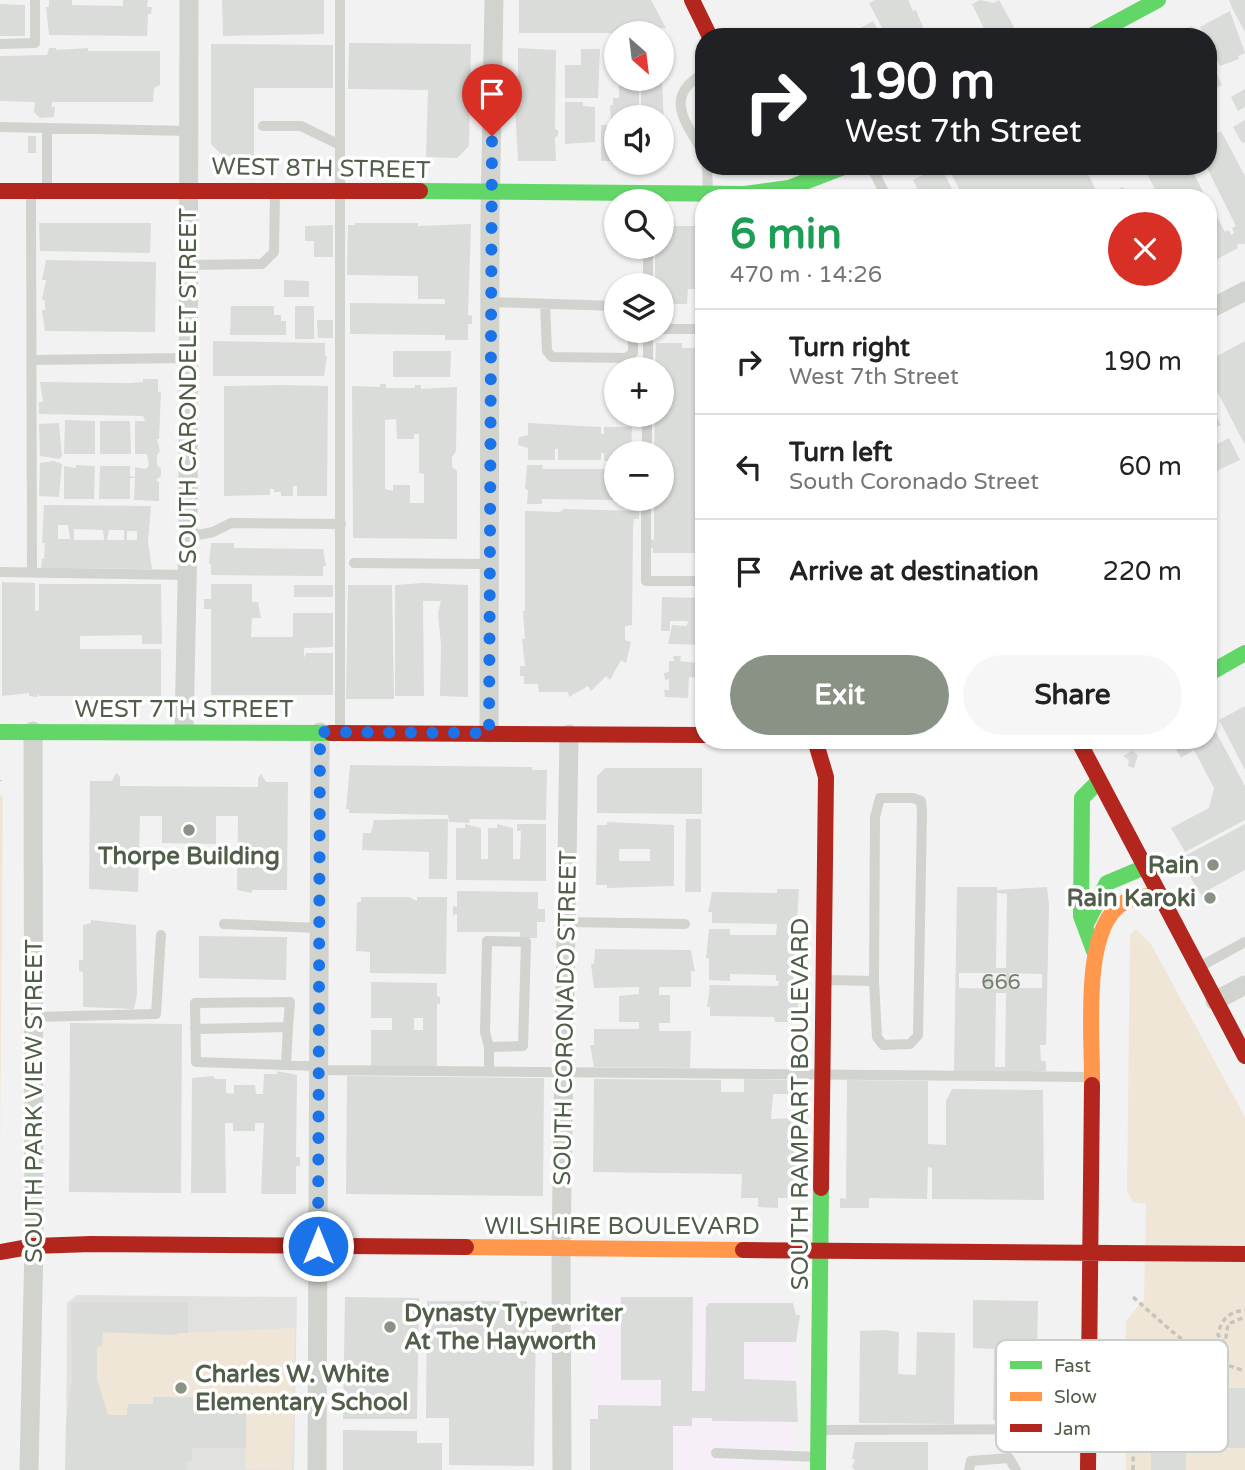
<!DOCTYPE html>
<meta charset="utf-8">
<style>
body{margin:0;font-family:"Varela Round",sans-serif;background:#f6f6f6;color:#222;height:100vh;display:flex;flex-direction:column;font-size:26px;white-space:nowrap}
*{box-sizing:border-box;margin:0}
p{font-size:23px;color:#767676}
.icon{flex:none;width:38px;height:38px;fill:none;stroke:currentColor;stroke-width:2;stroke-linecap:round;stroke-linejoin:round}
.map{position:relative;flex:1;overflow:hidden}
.details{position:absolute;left:695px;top:189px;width:522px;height:560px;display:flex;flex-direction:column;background:#fff;border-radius:28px;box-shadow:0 2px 5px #0004}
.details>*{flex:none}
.guide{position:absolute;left:695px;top:28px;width:522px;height:147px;border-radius:28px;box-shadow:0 2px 5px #0004;background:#202124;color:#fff;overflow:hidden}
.needle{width:46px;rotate:152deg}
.buttons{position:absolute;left:604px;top:21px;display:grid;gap:14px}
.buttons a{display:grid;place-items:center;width:70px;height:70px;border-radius:50%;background:#fff;box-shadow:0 2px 5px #0004;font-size:35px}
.pin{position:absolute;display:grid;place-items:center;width:60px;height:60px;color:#fff;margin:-72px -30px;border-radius:50% 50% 50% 0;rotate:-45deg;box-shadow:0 0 7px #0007}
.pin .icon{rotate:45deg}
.me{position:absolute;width:77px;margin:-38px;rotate:0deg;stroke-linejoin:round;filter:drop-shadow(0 0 5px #0008)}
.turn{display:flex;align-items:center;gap:24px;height:147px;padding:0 35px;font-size:32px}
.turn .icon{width:91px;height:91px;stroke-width:2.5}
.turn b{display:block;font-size:49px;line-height:60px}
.round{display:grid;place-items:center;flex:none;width:74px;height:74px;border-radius:37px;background:#f6f6f6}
.overview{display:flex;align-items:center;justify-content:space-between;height:119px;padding:0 35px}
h1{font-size:42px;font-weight:700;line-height:52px;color:#1e9e55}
.primary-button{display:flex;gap:14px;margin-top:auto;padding:14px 35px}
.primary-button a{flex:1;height:80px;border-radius:42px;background:#899285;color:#fff;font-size:28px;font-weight:700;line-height:80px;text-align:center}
.primary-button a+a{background:#f6f6f6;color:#222}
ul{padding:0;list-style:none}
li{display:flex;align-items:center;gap:21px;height:105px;padding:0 35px;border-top:2px solid #e0e0e0}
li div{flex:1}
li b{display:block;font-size:26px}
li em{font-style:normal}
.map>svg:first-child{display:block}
.commercial{fill:#f7eff8}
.education{fill:#e1e2e0}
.green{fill:#f0e6d8}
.building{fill:#dadcd9;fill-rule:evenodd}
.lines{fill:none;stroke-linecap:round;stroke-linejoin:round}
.path{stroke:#c6c5bc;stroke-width:3.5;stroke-dasharray:5 3.5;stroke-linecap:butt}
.lane{stroke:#d0d3ce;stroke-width:10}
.street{stroke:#d0d3ce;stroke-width:19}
.fast{stroke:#63d668;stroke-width:16}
.slow{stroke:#ff974d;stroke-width:16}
.jam{stroke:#b3261e;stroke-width:16}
.route{stroke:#1a73e8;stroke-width:12;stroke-dasharray:0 21.6}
.poi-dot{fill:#899285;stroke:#fff;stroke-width:2.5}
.labels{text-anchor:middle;stroke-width:7;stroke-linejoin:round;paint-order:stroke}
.number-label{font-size:21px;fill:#747f6f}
.street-label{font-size:24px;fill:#505e4a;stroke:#fff}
.poi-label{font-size:24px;font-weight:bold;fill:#505e4a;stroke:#fff;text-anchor:end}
.key{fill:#fff;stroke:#cacfc9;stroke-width:2}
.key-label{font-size:19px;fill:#505e4a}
</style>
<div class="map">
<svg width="1245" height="1470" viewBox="0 0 1245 1470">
<rect width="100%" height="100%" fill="#f2f2f2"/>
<!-- commercial -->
<path class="commercial" d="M593,1296L796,1299L794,1470H592Z"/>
<!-- education -->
<path class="education" d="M77,1295L297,1297L294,1470H66L67,1303Z"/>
<!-- green -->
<path class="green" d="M0,794L3,797L0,1159Z
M1136,929L1151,944L1245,1117V1470H1126V1321L1144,1299L1146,1204L1133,1202L1127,1192L1130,934Z
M295,1328L292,1470L245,1469L246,1398L154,1397L153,1404H128L127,1415H108L97,1379V1347L102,1345L103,1332L177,1335V1333Z"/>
<!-- building -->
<path class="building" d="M49,0H72V5L123,6V0H148L147,7H152L151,14H148L147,36L49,35L46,7H49Z
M222,0H324V34L223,36Z
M519,0H651L666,28H649V33H519Z
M875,0H908L913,11L916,10L927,37H887L869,3Z
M980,0L994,3L999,0L1014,27L1000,37H988L972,4Z
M1229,0H1245V32L1233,10Z
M0,4L25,5V36H0Z
M1230,11L1245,53L1238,56L1239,59L1220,66L1200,27Z
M873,21L882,37H844Z
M1192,26L1198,37H1169L1182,30Z
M349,43L471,44L469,146L457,158L426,157L428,90L348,89Z
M211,44L333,45V88H254V156H223L211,144Z
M49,48H56V50L88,48V51H160V85L154,88L153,102H52V107H55L54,117L40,118L34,112L35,102L0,101V56L47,55Z
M518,48L556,50L555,129L558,130V136L555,137L556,161H518L515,105H518Z
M581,49H600L598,98H565V65H581Z
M1208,55L1222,85L1209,92L1208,89Z
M619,79H639V117H616V161H601V125H611L610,105H613V98H619Z
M662,83L664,122L662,117H641V84Z
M1245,89V107L1238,111L1231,97Z
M565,102H583V106L595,107V142L565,144Z
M1245,120V142L1242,143L1233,127Z
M1221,131L1245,176V244H1237L1238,248L1208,264V200L1213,217L1216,215L1225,232L1229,230L1231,235L1234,233L1232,228L1236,226L1206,166L1208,138Z
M28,136H36V153H28Z
M921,166H940L957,198H922L913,180L925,174Z
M947,166H1002L1015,171L1024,166H1084L1095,188L1077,198H964Z
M1161,166H1190L1206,198H1160L1147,174Z
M1123,187L1129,198H1103Z
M39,223H151L150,253L40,251Z
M355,223H418V226L471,224L468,315L472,316V324H468V340H445V335L350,334V303L445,304V299H418V276L347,275L348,225H355Z
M667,223H675L674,226H704V280H697L698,289H688L687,304H662V285H655V247H662V227H667Z
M333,225V257H314V241H305V226Z
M46,260L156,262L155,332L45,331L42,310H45V300H42L46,280H42Z
M284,280L309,281V297H284Z
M231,306H274V315H281V321H286V335H230Z
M295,306H314V339H295Z
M317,320H333V338H318Z
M213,341L325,343V356H327L324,376H213Z
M1245,341V445L1208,374V361Z
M656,343H682V348H704V553H653V548H650V539L654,540V499H662V453H654L655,415H662V369H655Z
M393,351H451L450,377H393Z
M143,379H158V392H161L159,439H157L160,451L157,455V465L161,469V476L156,480L159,482V501L134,500L135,478H130V499H99L100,466H130V476L135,477V467L146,469L149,465L147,454H135V421H145L143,416L39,414V402H43L40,382L130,383L143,382Z
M380,384H386V388H415V385H421V389L457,387L456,451L452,457V467L457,471V539L353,538L352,386L380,387ZM396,419L397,439H414V434H419V473L424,474V503H410V485H393V491L385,489V420Z
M284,385L328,386L327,496H297V486H293V496H281V492H274V489H270V495L224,496V386Z
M1208,400L1221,425L1208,432Z
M65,420L95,421V454H64Z
M100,421H130L131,454H100Z
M59,423L62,456L59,459L40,456L39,424Z
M528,423L601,427V434H604V427H632L631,453H616V461H604V453H601V460H558V449H555V460H528V448L518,445L519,437L528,435Z
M1229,438L1240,460L1208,475V449Z
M54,461L62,464L59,497L39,496L40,463Z
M76,465L95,466L94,499H64V466L76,468Z
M527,465H543L542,469H616V500L542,499V504H527L528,490L525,489Z
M44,505L151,506L148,542L152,569L41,568L42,559H44L45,543H42ZM58,525H68L70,539H58ZM74,529L103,530L104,540H74ZM109,530H124V540H107ZM127,531H137V540H127Z
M564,509L639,511V519H634L633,528L632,625L625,626V640L631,642L626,663L621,660L610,680L606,676L591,691L588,686L569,697L568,692H539L538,684H524V676H520V666H525L522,639H525L523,611H525V511L560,512Z
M211,543H234V548L323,549L326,566H323V576L211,575V564H209Z
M2,582L35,583V611L39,610V584H161L162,644H142V635L80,636V649H161V696H39V693L37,697L29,696V693L2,696Z
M423,583L468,585V697L440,696L441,645L438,613L441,601H423L424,696H395V585Z
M211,584H252V602H258L261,618H252L251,637H293V613H333V647L304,648V658L306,653H333V695H211V609H204V599H211Z
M294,585H333V597H294Z
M348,585H392L394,699H346Z
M662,597L704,598V645L668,644L672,625L687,626L688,621H670V631H661Z
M673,656H681L680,661L696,663L697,656H704V695H700L701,678L689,677L688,698L665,697L664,690H669V679L665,680L664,673L669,672V661H674Z
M1245,706V770L1219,720Z
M1208,717L1245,786V820L1185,852L1171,828L1209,808L1214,788L1194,750L1181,758L1171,740H1208Z
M1132,751L1138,755L1134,768L1128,766L1129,760L1123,756Z
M350,765L532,767V770H547L546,820L470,819L469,823L449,822L448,815L349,813V809H346Z
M605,768H702V814L597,813V776Z
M116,773L120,777V786L258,787V778L261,774L266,782H288L287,890H252V893L237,890L238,816H216V844L162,843V816H140L138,892L89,889L90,781H112Z
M440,819H448L447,879H429V852L362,850L363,833H371L374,820Z
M686,819H701V892H685Z
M607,822L674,825V886L607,888V885H596L597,825H607ZM619,849H650V861H619Z
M465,824L481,828V859H488V828H497V824L513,828V859H520L521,831H517V824H546V881L456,880V828H465Z
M1245,824V870L1210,889L1215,902L1208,906L1179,859Z
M957,887H997V890L1047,887L1049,905L1046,1045H1040L1041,1061H1046V1071L1006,1074V1071H971V1074L954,1071ZM997,893L1007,894L1006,968H996ZM959,973H1006L1005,989L959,988ZM1010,973L1042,974V988H1009ZM996,993H1006L1005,1067H995Z
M777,889H799L793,982H798V1022H775L774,1017L710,1016V1007H707L710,985L778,986L779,981H776V975L730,974V981L709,980V958H706L709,929H730V935H776L777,924L712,923V912H708L712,892L777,893Z
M457,891L538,892V909H545V922H537V938H520V932H457V914L453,915V906L457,907Z
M361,897H409L417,901V897H447L446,974L370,973V952L356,951L357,902H361Z
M91,920L136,925L137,995L134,1009L83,1007V972L79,971V960H83V925L91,923Z
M199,936L287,937L286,980L199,978Z
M595,949L691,950L695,972L691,971V987H659V995H670V1023H659V1031H691L690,1068L594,1067L590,1045H594V1029H639V1022H619V996L639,994V987L594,988L591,964H594Z
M985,976H993V986H985Z
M371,982L437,983V996L440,997V1004H437V1066H371V1030H392V1018H371ZM414,1018H423V1030H414Z
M70,1023L182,1024L181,1193L69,1192Z
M277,1071L297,1075L296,1157H300V1166H296V1194H261L264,1123H255V1131H233V1123H225L226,1193H191L192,1078L213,1076L215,1079H226V1093L234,1094V1085H255L256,1094H263L264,1074H277Z
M347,1076L544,1078L543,1196L346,1194Z
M594,1079L721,1080V1092H744V1079L795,1080V1094H773L771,1119L796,1118L795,1198H778V1208L758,1207V1198H741L742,1174L593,1172Z
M847,1080L928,1081V1144L946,1145V1101L952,1089L1043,1090L1044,1200L932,1199V1168L928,1167L927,1199L869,1198V1208H840V1198L846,1199Z
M345,1297L419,1298L417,1419H343Z
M621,1297H693L692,1391H705L706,1307L709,1303H793L796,1315H800L796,1342H744V1379L796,1381L798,1422L712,1421V1418H692V1426H673V1470H590V1419H598V1405L661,1406V1380H621Z
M973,1300L1038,1301L1036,1403H1025V1421L993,1420L994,1349L973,1348Z
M427,1301H527V1310L536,1311L534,1466L449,1465V1418H426Z
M71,1302H188V1333H177V1335L103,1332L102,1346L97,1347V1379L108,1415H127L128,1404H153V1397L246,1398V1448H192V1461H187V1470H65L66,1421L72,1380Z
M884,1330L899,1332L898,1374L916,1375L917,1332L955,1333L954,1424L859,1423L860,1331Z
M1145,1371H1182V1387L1245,1388V1448H1186V1470H1151V1453H1142Z
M343,1430L417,1431V1443H442V1470H343Z
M855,1442H928V1470H855L852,1467L855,1459H852Z"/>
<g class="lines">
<!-- path -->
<path class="path" d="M0,781V780
M1133,1297C1173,1332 1193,1355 1245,1371
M1225,1344L1218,1335C1221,1319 1229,1312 1245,1310
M1219,1363L1223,1356L1228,1324L1245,1317
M1121,1449H1142
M1133,1470L1134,1374H1145"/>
<!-- lane -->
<path class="lane" d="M340,0V732
M0,44L35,43V0
M704,73C662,97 686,122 704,154
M263,126H301L340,145
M0,127L189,131
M707,166L708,190
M871,166L887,198
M47,190V128
M31,195L32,572
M648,247V285
M190,265L262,264L274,252L275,194
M490,302L616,306
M545,304L547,351L552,357L626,358L633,353V331
M662,329H704
M31,360L186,358
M648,369V331
M647,453V415
M646,499V581H704
M188,537L213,532L231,523L341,524
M354,563L489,564
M0,572L187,575
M880,798H913L921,801L922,811L918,1035L910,1044L883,1045L877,1037L874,981L875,817Z
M566,922L685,924
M224,924L319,928
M1201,966L1245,942
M826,980L874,981
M33,1017L156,1014L161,935
M288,1027L290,1002L195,1003L196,1062L319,1066
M195,1029L288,1027L286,1065
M319,1070L1091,1077
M489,1071V1047L485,1032L487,941L526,942L523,1046L489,1047
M820,1430L1085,1429
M716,1453L818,1457
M969,1470L971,1461L1009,1458L1016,1470"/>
<!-- street -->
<path class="street" d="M1208,310L1245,291
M184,731L188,537L189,0
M489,733L490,215L494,0
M1215,1001L1245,985
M29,1470L34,1246L33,731
M317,1470L320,732
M562,1470L561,1249L569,734"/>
<!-- fast -->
<path class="fast" d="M1089,37L1158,0
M420,191L745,194L789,188L846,166
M1208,674L1245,653
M0,732L331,733
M1085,926L1107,883L1145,867
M1094,951L1081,916L1082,798L1099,781
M818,1470L821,1188"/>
<!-- slow -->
<path class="slow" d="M1092,1085C1093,1040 1080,929 1123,903C1134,896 1148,896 1160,895
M466,1247L743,1250"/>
<!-- jam -->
<path class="jam" d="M692,0L710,37
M0,191H420
M331,733L704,735
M815,740L826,777L821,1188
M1078,740L1245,1056
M743,1250L1245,1254
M0,1252L34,1246L91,1244L466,1247
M1088,1470L1092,1085"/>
</g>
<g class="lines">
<!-- route -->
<path class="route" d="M318,1246L320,732L489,733L492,136"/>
</g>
<!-- markers -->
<g class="poi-dot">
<circle cx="189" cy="830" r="7"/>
<circle cx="1213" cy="865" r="7"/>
<circle cx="1210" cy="898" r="7"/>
<circle cx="390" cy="1327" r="7"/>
<circle cx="181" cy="1388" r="7"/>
</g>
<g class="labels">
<!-- number labels -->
<g class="number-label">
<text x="1001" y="989">666</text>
</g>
<!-- street labels -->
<g class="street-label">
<text transform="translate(321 168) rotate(1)" y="8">WEST 8TH STREET</text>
<text transform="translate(188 386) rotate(-90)" y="8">SOUTH CARONDELET STREET</text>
<text x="184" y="717">WEST 7TH STREET</text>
<text transform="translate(565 1018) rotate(-89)" y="8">SOUTH CORONADO STREET</text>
<text transform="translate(34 1101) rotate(-90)" y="8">SOUTH PARK VIEW STREET</text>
<text transform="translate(800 1104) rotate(-90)" y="8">SOUTH RAMPART BOULEVARD</text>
<text x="622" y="1234">WILSHIRE BOULEVARD</text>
</g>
<!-- poi labels -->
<g class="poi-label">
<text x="189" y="864" text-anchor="middle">Thorpe Building</text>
<text x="1199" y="873">Rain</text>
<text x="1196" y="906">Rain Karoki</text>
<text x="404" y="1321" text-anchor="start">Dynasty Typewriter<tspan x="404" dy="28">At The Hayworth</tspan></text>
<text x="195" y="1382" text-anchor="start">Charles W. White<tspan x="195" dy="28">Elementary School</tspan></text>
</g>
</g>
<!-- legend -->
<rect x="996" y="1340" width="232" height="112" rx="10" class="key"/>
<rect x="1010" y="1361" width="32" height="8" fill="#63d668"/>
<rect x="1010" y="1392" width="32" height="9" fill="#ff974d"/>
<rect x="1010" y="1424" width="32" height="8" fill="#b3261e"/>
<g class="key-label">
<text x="1054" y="1372">Fast</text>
<text x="1054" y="1403">Slow</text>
<text x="1054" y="1435">Jam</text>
</g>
</svg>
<div class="buttons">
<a><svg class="needle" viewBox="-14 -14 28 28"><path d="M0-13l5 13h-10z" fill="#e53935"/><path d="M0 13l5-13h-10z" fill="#767676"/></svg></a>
<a><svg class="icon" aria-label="sound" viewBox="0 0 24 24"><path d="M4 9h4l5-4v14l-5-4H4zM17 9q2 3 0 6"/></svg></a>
<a><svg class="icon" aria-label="search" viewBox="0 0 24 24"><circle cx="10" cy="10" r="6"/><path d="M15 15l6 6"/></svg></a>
<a><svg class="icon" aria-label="layers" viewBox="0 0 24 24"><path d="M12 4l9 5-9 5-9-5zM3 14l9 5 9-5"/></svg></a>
<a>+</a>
<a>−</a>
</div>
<div class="pin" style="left:492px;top:136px;background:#d93025"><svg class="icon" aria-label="arrive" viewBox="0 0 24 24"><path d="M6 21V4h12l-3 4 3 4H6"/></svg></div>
<svg class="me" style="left:318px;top:1246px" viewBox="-20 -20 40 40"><circle r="17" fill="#1a73e8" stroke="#fff" stroke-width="3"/><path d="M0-11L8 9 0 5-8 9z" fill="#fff"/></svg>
<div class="guide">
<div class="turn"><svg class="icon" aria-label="right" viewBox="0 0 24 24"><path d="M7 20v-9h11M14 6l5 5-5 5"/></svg><div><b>190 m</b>West 7th Street</div></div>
</div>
<section class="details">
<div class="overview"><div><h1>6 min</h1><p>470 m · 14:26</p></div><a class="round" style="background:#d93025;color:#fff"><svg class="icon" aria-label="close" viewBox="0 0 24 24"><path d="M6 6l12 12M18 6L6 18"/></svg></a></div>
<ul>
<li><svg class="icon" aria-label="right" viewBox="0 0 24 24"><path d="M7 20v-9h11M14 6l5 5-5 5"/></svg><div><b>Turn right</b><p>West 7th Street</p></div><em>190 m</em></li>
<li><svg class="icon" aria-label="left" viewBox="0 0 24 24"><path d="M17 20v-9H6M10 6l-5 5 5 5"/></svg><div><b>Turn left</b><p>South Coronado Street</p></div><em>60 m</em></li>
<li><svg class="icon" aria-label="arrive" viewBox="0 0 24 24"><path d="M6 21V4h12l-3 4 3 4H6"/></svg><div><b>Arrive at destination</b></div><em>220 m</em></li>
</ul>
<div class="primary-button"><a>Exit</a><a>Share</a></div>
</section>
</div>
